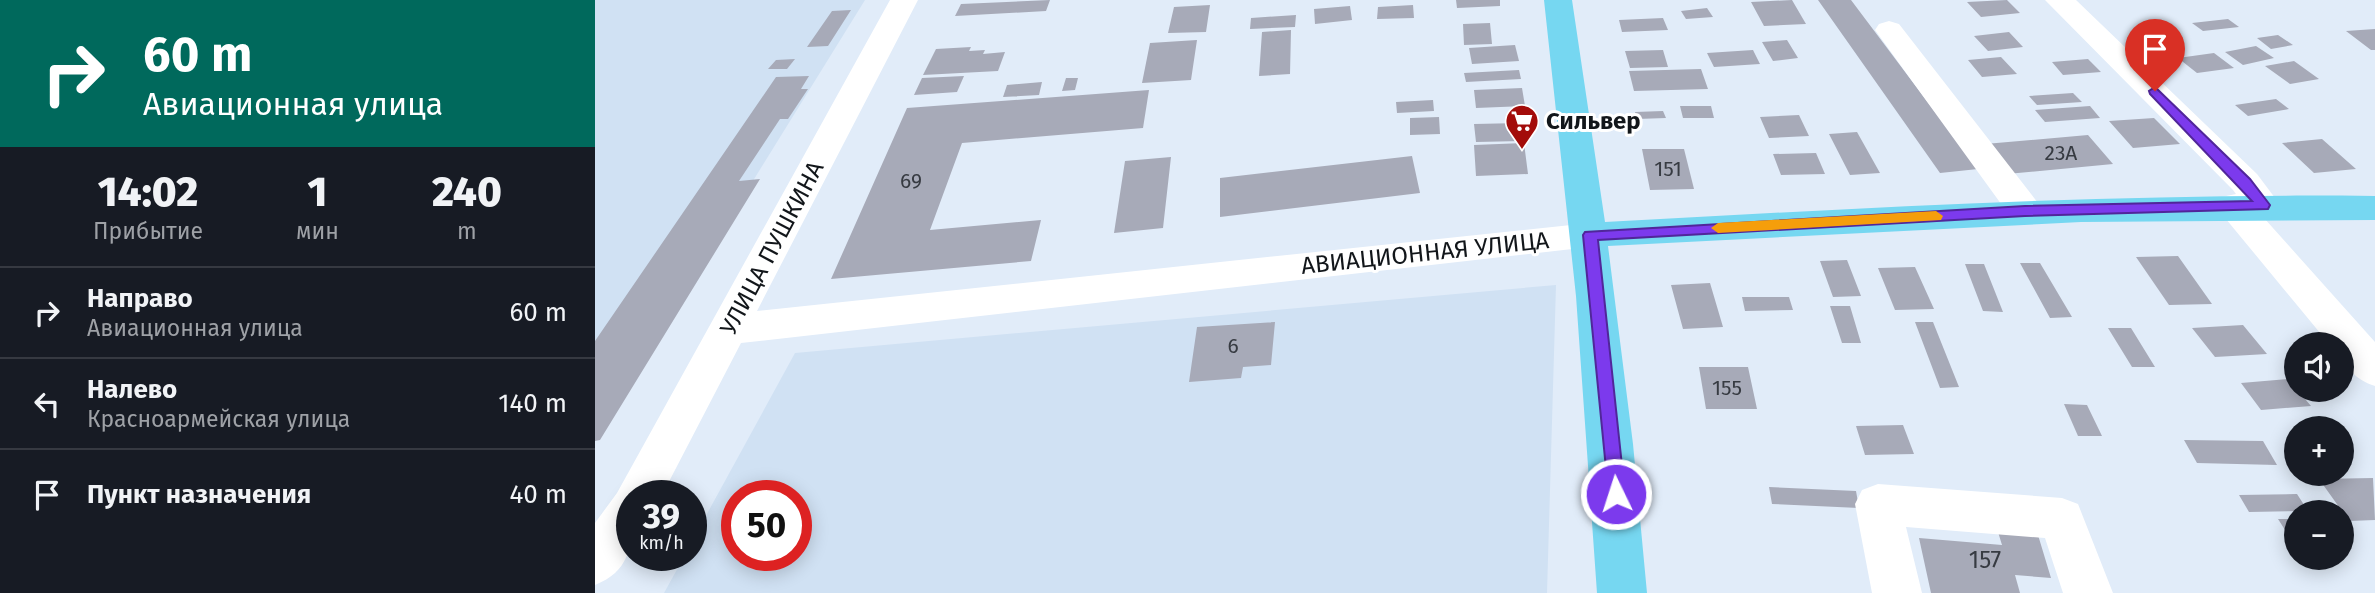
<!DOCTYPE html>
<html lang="ru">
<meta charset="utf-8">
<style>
body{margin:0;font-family:"Fira Sans",sans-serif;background:#242831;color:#f1f3f6;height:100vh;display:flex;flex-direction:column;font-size:26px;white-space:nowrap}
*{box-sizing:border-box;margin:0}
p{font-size:23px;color:#9ea1a6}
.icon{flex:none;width:38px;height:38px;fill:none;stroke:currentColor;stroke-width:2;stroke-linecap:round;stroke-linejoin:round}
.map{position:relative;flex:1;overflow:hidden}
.sheet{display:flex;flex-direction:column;background:#171b24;width:595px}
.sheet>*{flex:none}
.hud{background:#00695c;color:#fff;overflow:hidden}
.fabs{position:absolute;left:1689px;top:332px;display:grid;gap:14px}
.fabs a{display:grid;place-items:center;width:70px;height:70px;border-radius:50%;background:#171b24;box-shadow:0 4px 18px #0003;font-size:35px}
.speed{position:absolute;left:21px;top:480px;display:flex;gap:14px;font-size:35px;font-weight:700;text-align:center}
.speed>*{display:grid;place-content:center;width:91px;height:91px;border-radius:50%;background:#171b24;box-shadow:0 4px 18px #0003;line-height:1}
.speed small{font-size:18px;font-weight:400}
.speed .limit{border:10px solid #d22;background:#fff;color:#111}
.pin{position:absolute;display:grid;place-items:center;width:60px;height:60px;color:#fff;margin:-72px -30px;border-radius:50% 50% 50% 0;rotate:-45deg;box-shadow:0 0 7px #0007}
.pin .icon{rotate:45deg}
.me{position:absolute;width:77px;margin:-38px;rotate:356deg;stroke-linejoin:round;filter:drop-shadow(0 0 5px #0008)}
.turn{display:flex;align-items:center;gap:24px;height:147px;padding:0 28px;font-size:32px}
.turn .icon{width:91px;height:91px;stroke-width:2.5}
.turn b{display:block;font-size:49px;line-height:60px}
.eta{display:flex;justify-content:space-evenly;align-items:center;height:119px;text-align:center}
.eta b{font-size:42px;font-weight:800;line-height:49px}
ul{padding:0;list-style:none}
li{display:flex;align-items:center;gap:21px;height:91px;padding:0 28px;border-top:2px solid #363941}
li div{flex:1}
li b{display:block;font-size:26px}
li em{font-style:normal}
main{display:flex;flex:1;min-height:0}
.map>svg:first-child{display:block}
.built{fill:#d0e1f3;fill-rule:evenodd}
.building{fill:#a7aab8}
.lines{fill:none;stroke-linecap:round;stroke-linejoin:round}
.minor{fill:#fff;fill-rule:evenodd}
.major{fill:#76d7f1;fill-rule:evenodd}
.route{fill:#7c3aed;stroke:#51269a;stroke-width:2}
.slow{fill:#f59e0b}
.labels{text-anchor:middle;stroke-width:6;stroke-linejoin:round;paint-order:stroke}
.number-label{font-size:21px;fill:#373b42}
.poi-label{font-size:24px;font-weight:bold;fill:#12161a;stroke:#fff;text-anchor:start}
.street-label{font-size:24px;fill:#12161a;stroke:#fff}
.near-number-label{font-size:24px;fill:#373b42}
</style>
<main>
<section class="sheet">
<div class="hud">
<div class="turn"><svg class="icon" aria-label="right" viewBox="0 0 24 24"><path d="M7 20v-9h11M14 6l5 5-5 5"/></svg><div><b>60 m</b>Авиационная улица</div></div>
</div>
<div class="eta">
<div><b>14:02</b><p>Прибытие</p></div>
<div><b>1</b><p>мин</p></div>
<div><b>240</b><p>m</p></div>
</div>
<ul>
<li><svg class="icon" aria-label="right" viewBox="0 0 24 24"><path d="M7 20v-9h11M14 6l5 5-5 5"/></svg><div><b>Направо</b><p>Авиационная улица</p></div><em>60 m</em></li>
<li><svg class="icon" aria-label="left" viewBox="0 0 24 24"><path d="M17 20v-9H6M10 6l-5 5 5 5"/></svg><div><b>Налево</b><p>Красноармейская улица</p></div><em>140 m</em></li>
<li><svg class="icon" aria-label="arrive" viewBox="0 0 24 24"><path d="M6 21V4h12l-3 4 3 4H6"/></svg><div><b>Пункт назначения</b></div><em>40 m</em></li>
</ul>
</section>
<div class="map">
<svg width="1780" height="593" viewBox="0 0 1780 593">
<rect width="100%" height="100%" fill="#e1ecf9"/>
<!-- built -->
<path class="built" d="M0,0H270L0,436Z
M961,285L952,593H69L90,555H96V543L200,353ZM142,495H201V555H142Z"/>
<!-- building -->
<path class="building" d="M455,0L451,11L360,16L366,4Z
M861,0H905V6L862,8Z
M1197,0L1211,24L1169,26L1156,2Z
M1223,0H1256L1383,169L1345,173Z
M1412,0L1425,13L1386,17L1372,2Z
M615,5L611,32L573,33L579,7Z
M818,5L819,18L782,19L783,7Z
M755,6L757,20L720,24L719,9Z
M1112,8L1118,17L1091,19L1086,11Z
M256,10L233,46L212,47L237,11Z
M701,15L700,27L655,29L656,18Z
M1068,18L1073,30L1027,32L1024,20Z
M1633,19L1644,27L1608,31L1597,23Z
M895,23L897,44L869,45L868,24Z
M1780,29V50H1776L1751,31Z
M696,30L695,74L664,76L667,32Z
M1414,32L1428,47L1393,51L1379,36Z
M1683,35L1698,45L1676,49L1662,38Z
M602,40L596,80L547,83L555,43Z
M1192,40L1203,58L1178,61L1167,42Z
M920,45L924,61L877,64L874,48Z
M1661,46L1679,58L1648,65L1630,52Z
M376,47L374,51L390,50L388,54L410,52L403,71L328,75L341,49Z
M1068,50L1073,67L1035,68L1030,51Z
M1158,50L1165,64L1119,67L1112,53Z
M1619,53L1639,68L1602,73L1583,58Z
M1406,57L1422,74L1387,77L1373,60Z
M200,59L192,69H173L181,60Z
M1493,59L1506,72L1468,75L1457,62Z
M1699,61L1724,79L1695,84L1670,66Z
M1106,69L1113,89L1039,91L1034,71Z
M924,70L926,79L871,82L869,73Z
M214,76L206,89H213L193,119H185L144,181L165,179L5,440L0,441V341L181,77Z
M369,76L362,92L319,95L327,78Z
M471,78H483L480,90L467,91Z
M447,82L444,95L408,97L412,85Z
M927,88L930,106L881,108L879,90Z
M554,90L548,128L367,143L335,230L446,220L436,261L236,279L312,108Z
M1478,93L1487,102L1442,105L1434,96Z
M1681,99L1694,109L1653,116L1640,105Z
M838,100L839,111L802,113L801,102Z
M1085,106H1116L1119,118H1088Z
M1495,106L1505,118L1450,122L1440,110Z
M1068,111L1071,118L1042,119L1040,112Z
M1204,115L1214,136L1174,138L1165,117Z
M844,117L845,134L815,135V118Z
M1559,118L1585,144L1538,148L1514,121Z
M925,123L927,141L881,142L879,124Z
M1262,132L1285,173L1255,175L1234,134Z
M1493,135L1518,164L1412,174L1390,144Z
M1727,139L1761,169L1719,173L1687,143Z
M929,143L933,174L881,176L879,145Z
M1047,149H1089L1099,189L1055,190Z
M1221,153L1230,174L1186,175L1178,154Z
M817,156L825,193L625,217V178Z
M576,157L568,228L519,233L530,161Z
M1583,256L1617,304L1574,305L1541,257Z
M1252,260L1266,296L1238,297L1225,261Z
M1425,263H1445L1477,317L1455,318Z
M1370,264H1389L1408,312L1388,311Z
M1320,267L1339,309L1300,310L1283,268Z
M1115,283L1128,327L1088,329L1076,285Z
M1147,297H1194L1198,310L1150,311Z
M1235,306H1255L1266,343H1247Z
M680,322L676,365L648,367L646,378L594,382L602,327Z
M1320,322H1338L1364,387L1345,388Z
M1648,325L1672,354L1620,357L1597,328Z
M1513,328H1536L1560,367H1537Z
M1104,367H1153L1162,409H1111Z
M1693,379L1716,406L1666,410L1646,383Z
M1469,404L1492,405L1507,436H1483Z
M1308,425L1319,454L1270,455L1261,426Z
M1589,440L1668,441L1682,465L1602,463Z
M1778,478L1780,520L1754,521L1724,479Z
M1174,487L1261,491L1264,508L1177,504Z
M1702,494L1713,511L1654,512L1644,495Z
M1683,519H1701V532L1692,533Z
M1403,532L1443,535L1456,578L1420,575L1425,593H1336L1324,538L1407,545Z"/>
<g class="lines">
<!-- minor -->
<path class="minor" d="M295,0H323L162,311L995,223L1008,226L1013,235L1008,244L995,247L146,343L67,495H37C37,533 42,569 0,585V523L22,493Z
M1450,0H1481L1662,174L1686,206L1680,214L1669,218L1780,342V386C1761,380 1746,366 1746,345H1735L1626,213L1620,205L1626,197L1641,194L1638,190Z
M1294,21L1304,24L1443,203L1448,211L1443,219L1430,223L1417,219L1280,30L1284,24Z
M1283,484L1467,498L1483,504L1518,593H1468L1450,538L1311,527L1327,593H1277L1260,504L1267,490Z"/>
<!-- major -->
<path class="major" d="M949,0H977L1010,222C1267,208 1523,193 1780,196V220L1486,222L1013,246L1038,444L1052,593H1002L981,296Z"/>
</g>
<!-- route -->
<path class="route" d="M1560,87L1655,179L1675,205L1673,209L1430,216L1003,240L1030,494L1028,499H1014L988,235L990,232L1430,206L1657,201L1555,94L1554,91Z"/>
<!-- slow -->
<path class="slow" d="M1341,211L1348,216L1346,220L1123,233L1116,228L1123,223Z"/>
<!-- icons -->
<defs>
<symbol id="supermarket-pin" viewBox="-11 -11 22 30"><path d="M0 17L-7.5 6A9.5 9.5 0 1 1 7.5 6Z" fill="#a30c0a" stroke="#fff"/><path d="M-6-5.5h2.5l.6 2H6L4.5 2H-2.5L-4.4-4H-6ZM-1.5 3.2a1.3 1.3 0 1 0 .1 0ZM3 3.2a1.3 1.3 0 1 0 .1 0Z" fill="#fff"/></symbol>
</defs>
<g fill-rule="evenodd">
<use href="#supermarket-pin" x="908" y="102" width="38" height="52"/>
</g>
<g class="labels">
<!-- number labels -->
<g class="number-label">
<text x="1466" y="160">23А</text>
<text x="1073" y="176">151</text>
<text x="316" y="188">69</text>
<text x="638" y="353">6</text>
<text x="1132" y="395">155</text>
</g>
<!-- poi labels -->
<g class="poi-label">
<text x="951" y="129">Сильвер</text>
</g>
<!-- street labels -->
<g class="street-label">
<text transform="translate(177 248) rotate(-62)" y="8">УЛИЦА ПУШКИНА</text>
<text transform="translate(830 253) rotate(-6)" y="8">АВИАЦИОННАЯ УЛИЦА</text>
</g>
<!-- near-number labels -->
<g class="near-number-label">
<text x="1390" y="568">157</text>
</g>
</g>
</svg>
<div class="fabs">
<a><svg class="icon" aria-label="sound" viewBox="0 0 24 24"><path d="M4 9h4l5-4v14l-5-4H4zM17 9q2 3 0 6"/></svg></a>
<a>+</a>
<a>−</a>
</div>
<div class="speed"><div>39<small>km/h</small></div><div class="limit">50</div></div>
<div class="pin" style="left:1560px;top:91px;background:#d93025"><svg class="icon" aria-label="arrive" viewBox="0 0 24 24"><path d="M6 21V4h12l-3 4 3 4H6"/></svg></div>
<svg class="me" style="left:1021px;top:494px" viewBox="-20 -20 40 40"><circle r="17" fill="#7c3aed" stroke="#fff" stroke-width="3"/><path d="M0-11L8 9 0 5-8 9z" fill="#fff"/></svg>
</div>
</main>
